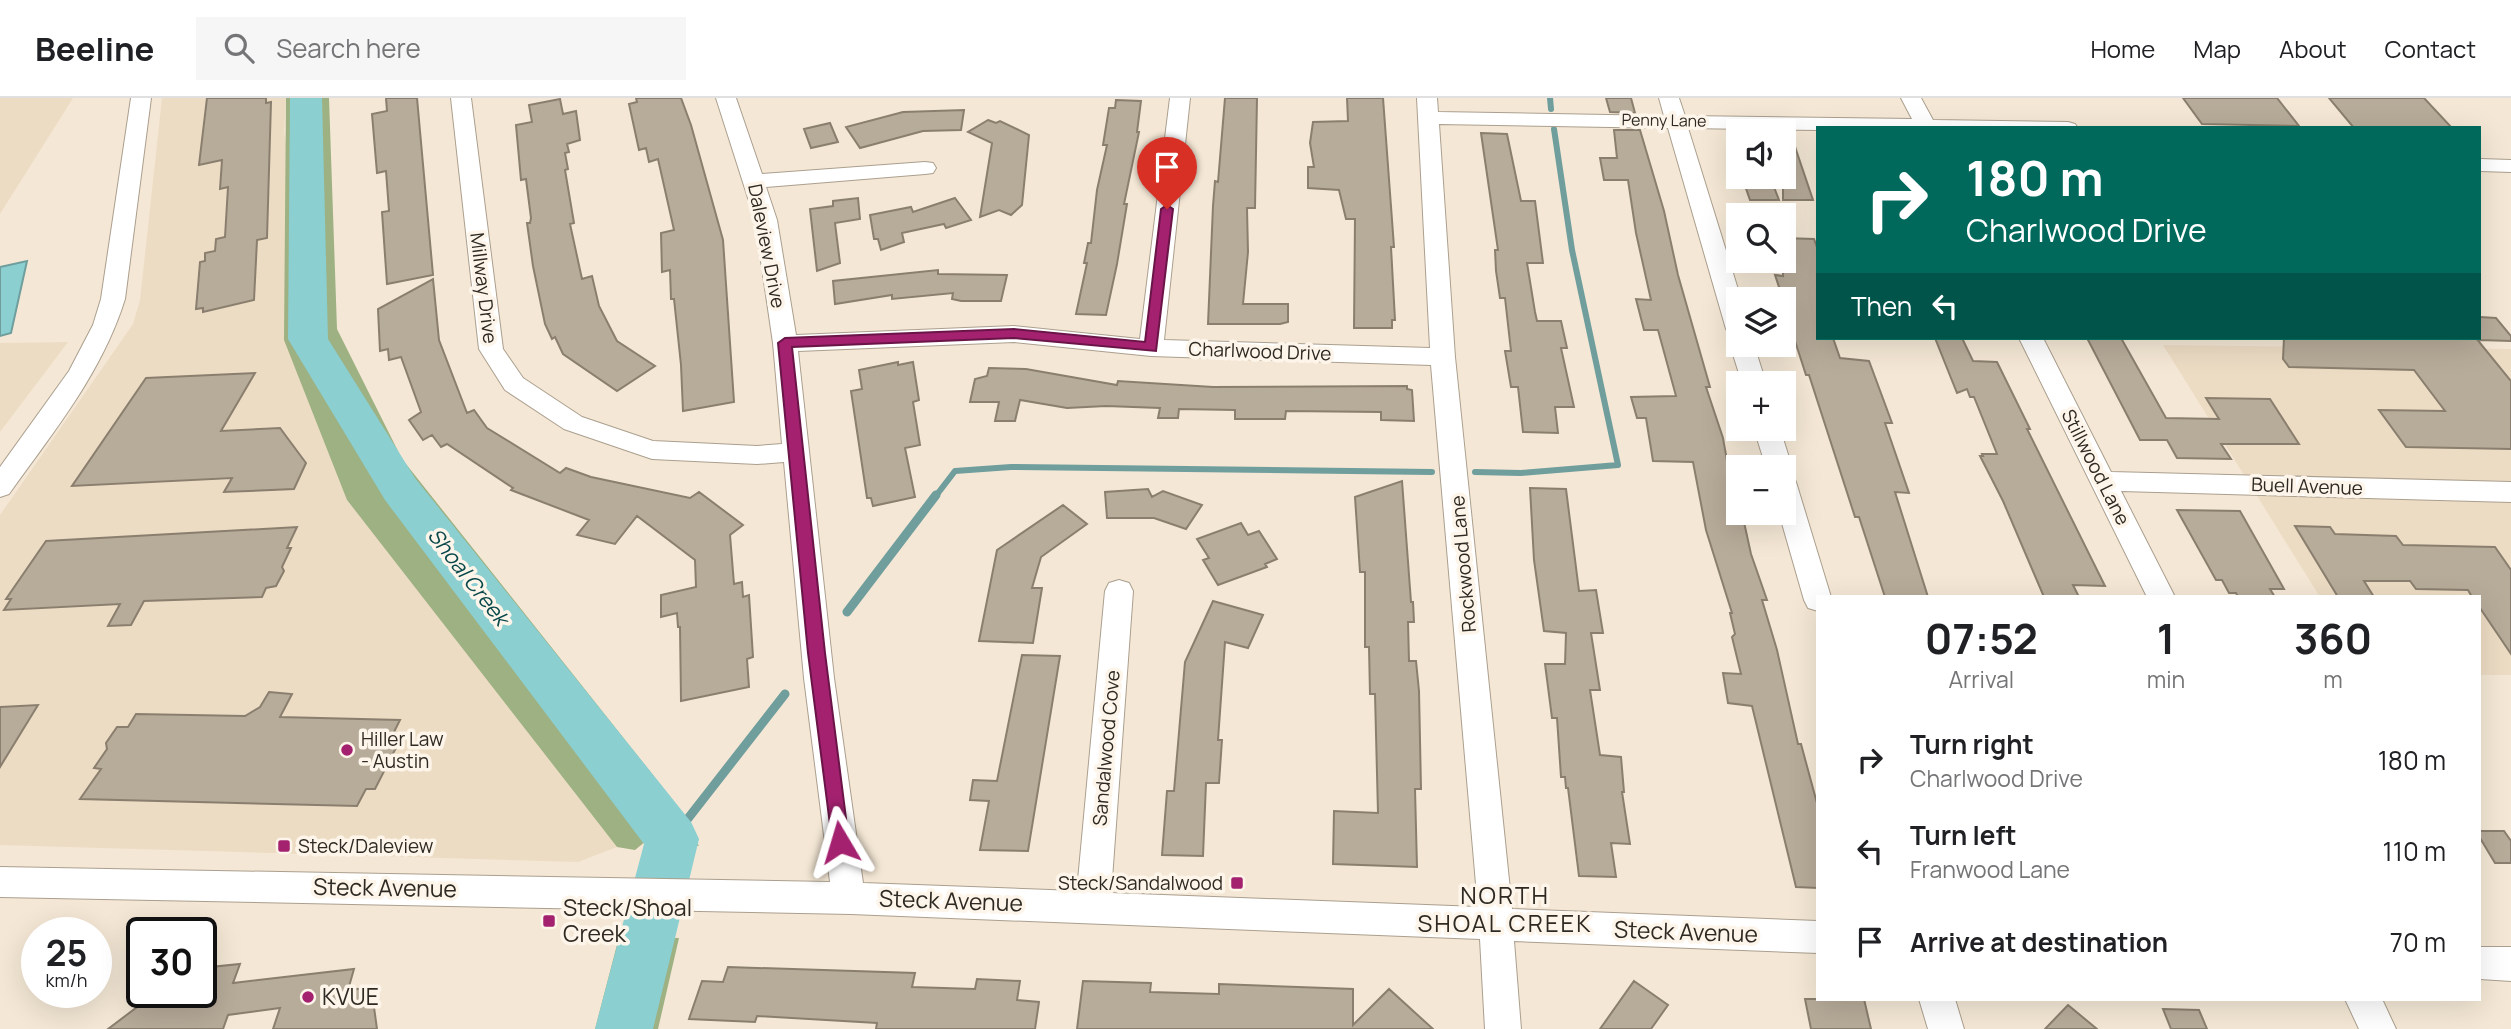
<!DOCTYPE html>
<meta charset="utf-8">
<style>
body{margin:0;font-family:Manrope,sans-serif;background:#f6f6f6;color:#202124;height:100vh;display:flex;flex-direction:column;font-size:26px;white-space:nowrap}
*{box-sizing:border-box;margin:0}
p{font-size:23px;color:#757577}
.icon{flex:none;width:38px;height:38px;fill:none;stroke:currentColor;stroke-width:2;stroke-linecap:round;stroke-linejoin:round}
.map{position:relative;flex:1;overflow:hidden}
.side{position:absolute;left:1816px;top:497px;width:665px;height:406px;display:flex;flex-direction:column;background:#fff;border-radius:0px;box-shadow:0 7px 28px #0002}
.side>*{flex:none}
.banner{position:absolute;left:1816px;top:28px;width:665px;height:214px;border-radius:0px;box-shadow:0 7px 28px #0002;background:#00695c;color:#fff;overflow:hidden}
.controls{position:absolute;left:1726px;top:21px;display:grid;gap:14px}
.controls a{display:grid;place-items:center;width:70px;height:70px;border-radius:0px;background:#fff;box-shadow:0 7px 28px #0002;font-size:35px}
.speed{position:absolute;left:21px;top:819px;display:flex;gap:14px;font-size:35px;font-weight:700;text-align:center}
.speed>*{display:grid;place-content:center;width:91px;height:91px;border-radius:50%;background:#fff;box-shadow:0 7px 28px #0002;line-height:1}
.speed small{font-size:18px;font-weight:400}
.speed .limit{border:4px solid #111;border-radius:10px;background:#fff;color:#111}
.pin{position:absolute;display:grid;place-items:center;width:60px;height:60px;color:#fff;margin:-72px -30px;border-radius:50% 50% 50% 0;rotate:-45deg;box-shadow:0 0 7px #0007}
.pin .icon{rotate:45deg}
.me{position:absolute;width:77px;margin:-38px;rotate:353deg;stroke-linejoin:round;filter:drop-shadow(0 0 5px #0008)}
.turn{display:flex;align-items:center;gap:24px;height:147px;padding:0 35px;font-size:32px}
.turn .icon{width:91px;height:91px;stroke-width:2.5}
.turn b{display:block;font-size:49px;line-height:60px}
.then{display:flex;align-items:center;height:66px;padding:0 35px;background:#0003;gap:14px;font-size:26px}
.eta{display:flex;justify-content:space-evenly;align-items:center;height:119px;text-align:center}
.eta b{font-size:42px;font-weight:700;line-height:49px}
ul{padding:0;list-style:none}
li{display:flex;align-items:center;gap:21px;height:91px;padding:0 35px}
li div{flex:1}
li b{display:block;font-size:26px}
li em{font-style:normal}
header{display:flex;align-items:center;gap:42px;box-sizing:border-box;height:98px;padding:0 35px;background:#fff;border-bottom:2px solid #e0e0e0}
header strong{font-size:33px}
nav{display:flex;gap:38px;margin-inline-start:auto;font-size:24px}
.search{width:490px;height:63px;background:#f6f6f6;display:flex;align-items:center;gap:18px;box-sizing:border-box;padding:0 24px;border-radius:0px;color:#757577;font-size:26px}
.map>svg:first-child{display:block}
.built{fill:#eddcc4}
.forest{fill:#9db182}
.water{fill:#8bcfd1;stroke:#6f9e9d;stroke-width:2}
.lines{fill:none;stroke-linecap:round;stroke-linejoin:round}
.stream-far1{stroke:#6f9e9d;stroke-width:6}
.stream{stroke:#6f9e9d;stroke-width:9}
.river{fill:#8bcfd1;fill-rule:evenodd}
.building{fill:#b7ab99;stroke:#8a7f6e;stroke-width:2}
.minor-casing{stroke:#ab9f8e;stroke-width:2}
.minor{fill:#fff;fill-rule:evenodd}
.route{fill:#a3216f;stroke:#6a1548;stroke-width:2}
.poi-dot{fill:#a3216f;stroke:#fdf5ea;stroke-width:2.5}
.labels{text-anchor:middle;stroke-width:7;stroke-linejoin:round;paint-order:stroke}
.far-street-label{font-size:16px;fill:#2e2a23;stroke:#fdf5ea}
.street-label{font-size:19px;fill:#2e2a23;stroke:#fdf5ea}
.poi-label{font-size:19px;fill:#2e2a23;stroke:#fdf5ea;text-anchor:start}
.water-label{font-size:21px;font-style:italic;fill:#0a494b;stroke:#fdf5ea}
.near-street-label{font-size:23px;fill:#2e2a23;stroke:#fdf5ea}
.near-poi-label{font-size:23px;fill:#2e2a23;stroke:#fdf5ea;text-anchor:start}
.near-neighbourhood-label{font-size:24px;letter-spacing:2px;fill:#2e2a23;stroke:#fdf5ea}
</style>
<header>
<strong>Beeline</strong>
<div class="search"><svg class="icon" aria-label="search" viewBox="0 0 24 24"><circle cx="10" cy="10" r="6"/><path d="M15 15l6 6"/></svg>Search here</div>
<nav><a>Home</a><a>Map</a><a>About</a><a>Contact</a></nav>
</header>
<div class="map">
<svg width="2511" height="931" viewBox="0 0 2511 931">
<rect width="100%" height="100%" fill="#f4e7d5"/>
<!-- built -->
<path class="built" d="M0,0H73L0,116Z
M162,0H286L284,34L347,402L617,749L578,764L0,747V417L133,226L140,202Z
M68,244L0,334V245Z
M2163,247L2511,251V577H2480V499H2320Z"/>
<!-- forest -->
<path class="forest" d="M286,0H329L337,231L402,361L672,701L699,748L646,743L635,752L617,749L347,402L284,242Z
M619,839L679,840L658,931H595Z"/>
<!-- water -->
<path class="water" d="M27,163L11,235L0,238V169Z"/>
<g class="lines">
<!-- stream-far1 -->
<path class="stream-far1" d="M1550,0L1551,11
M1475,374L1521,375L1618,367L1572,152L1554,31
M935,399L955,373L1011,369L1432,374"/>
<!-- stream -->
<path class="stream" d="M847,514L936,397
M672,741L785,596"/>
<!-- river -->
<path class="river" d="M290,0H322L328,241L415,380L691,724L699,741L653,931H595L644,746L385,402L288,241Z"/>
</g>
<!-- building -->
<path class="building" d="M207,0H266V5L271,4L267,140L257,142L254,202L203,214V210L196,211L200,164L205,163V155L215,153L216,141L225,139L228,89L220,91L222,62L199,67Z
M386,0H417L433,177L387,186L382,114L389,113L386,73L377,75L372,16L387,13Z
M636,0H681L691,27L723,142L734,304L683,313L681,267L674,201H671L670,172L662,174L661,135L674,132L658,61L649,64L646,50L639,52L629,6L637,4Z
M1225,0H1257L1255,110H1247L1248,154L1243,206H1288V224L1280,226H1208L1213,108L1215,83L1218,84Z
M1347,0H1383L1394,149H1391L1395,222H1392V230H1354L1355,121H1346L1339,92L1308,90V69H1314L1310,45L1313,24L1348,23Z
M1606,0H1631L1635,15L1610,14Z
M2183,0H2277L2299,28L2202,26Z
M2329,0H2424L2452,30H2354Z
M560,1L563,16L576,13L580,42L567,46L569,54L565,55L568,71L565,72L574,125L570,126L582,181L592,178L599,208L617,243L655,268L617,293L563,256L555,239L552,241L545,226L533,168L527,125H530L531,120L526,81L521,82L516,27L532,24L529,7Z
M1116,2L1141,3L1137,34H1139L1124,106H1127L1117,166L1106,217L1076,216L1087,165H1084L1088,145H1091L1097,92L1107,47H1103L1109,10H1115Z
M964,12L961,32L923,33L860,50L846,29L903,14Z
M988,22L996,25L1000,23L1029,37L1022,107L1011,117L999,112L980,119L992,45L968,34Z
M830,25L838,44L811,50L804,31Z
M1614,32H1640L1664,113L1678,177L1710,289H1706L1723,340L1734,402H1738V415H1742L1751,456L1767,502H1762L1777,552L1798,646H1801L1818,709V790L1796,789L1752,608L1728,605L1723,575L1741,576L1732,539L1735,536L1730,515H1732L1706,432L1693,364L1653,363L1646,320H1637L1631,299L1676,298L1658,232H1644L1636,201L1651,202L1636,135L1628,82H1604L1600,60H1617Z
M1783,34H1790L1813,102H1783Z
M1481,35L1507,36L1521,103H1535L1543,165H1527L1535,214L1537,223H1561L1567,250H1561L1574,309H1555L1558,335L1523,334L1518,289H1511L1505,253H1511L1505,200H1500L1496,173L1495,152H1498Z
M1742,79H1770L1779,102H1750Z
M858,100L860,121L835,125L840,165L817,173L810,111L833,108V103Z
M955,100L971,122L946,130L944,126L902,135L904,144L881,152L878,141H874L870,117L911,109L913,114Z
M1783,140L1814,141L1818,152V240H1833L1840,260L1869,263L1892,325H1885L1909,395L1895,394L1928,499H1885L1859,419H1855L1809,277H1806L1795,243H1789L1783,225V201L1775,177L1783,178Z
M938,172V176L1007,177L1001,203H961L952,201L953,195L892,201V197L835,206L833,183Z
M433,181L439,242L467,315L474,312L487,330L560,375L566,370L591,379L690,400L699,394L743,427L730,437L734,486L742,484L743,499L749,497L753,559L747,561L749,589L681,603L680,529H678L677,515L661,519V497L696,489L695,462L637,418L615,446L577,437L589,422L511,392L513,390L447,346L441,349L432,337L423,342L409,322L421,314L401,259L389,262L388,251L380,253L378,211Z
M2480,219L2496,220L2511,238V243L2480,242Z
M1935,240H1962L1973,263L1997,264L2030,331H2027L2105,488L2073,487L2079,499H2044L2003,403L1980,358H1983L1982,356H1997L1974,299H1970L1967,291L1957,295Z
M2087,240H2121L2166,320L2219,321L2206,300L2270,301L2299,346H2221L2231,361L2177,360L2167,342H2140Z
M2284,240H2476L2511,283V351L2406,349L2379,312L2445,313L2414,272L2289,269L2283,261Z
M898,264V267L913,264L919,302L913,304L920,347L905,350L915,399L873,408L871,400H867L851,293L862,291L859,272Z
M989,270L1026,271L1117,287L1118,283L1213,289L1407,288V291L1412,292L1414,323L1381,322V314L1286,313L1285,321H1235V312L1179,311L1178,320H1158L1160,310L1106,308L1067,310L1020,302L1015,323H995L999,304H970L975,281L987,278Z
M255,275L221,333L280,330L306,365L294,391L224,394L232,380L72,388L146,280Z
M1402,383L1411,504H1413L1414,524H1408L1409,563H1416L1419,593L1421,691H1415L1417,769L1333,766L1334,713L1378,715L1375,596H1370L1369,549H1365V474H1360L1355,399Z
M1530,390L1566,391L1579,493L1596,492L1603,535H1591L1600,592H1590L1600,657L1621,659L1624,694H1622L1630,746L1611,745L1616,779L1579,778L1568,690H1566L1565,679H1561L1557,620H1552L1545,566H1565L1566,535L1544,533L1534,462Z
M1148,391L1152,399L1163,393L1202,407L1186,431L1154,420H1107L1105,394Z
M1063,407L1087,426L1041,459L1032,490H1042L1033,545L979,543L997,452Z
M2177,412L2240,413L2284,491H2270L2275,499H2238L2236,495H2229L2222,482H2216Z
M1241,425L1248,437L1259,433L1277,461L1265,466L1267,469L1218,487L1203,462L1209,460L1197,441Z
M2295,428L2330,429L2335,436L2396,438L2403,447L2495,449L2511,472V556L2480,510V499H2472L2468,492L2416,491L2410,483H2364L2374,499H2338Z
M297,429L287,450H291L282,469L284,473L276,488L266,490L262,499L144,503L131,527L108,528L120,506L4,512L11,501H6L46,443Z
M1213,503L1263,517L1248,550L1225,544L1218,642H1222L1219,685H1206L1203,758L1162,757L1167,693H1174L1185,564Z
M1022,557L1060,558L1028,753L980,752L989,703L970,702L973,682L997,683Z
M269,594L292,596L280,619L400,622L393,636H403L375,691H366L357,708L80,701L101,671L94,670L107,651L106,645L117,629H128L136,616L245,618L260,609Z
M38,607L0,669V609Z
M2480,733H2504L2511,743V765H2495L2480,740Z
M240,866L233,885L354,871L348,892L376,889L373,902L377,931H273L280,910L228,917L223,931H108L157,894H201V870Z
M728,869L915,875L912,889L975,891L977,881L1020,883L1017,902L1039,904L1035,931H876L877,925L757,918L755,924L689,921L702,883L723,884Z
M1083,883L1151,885L1150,894L1219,896V886L1353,891V927L1389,891L1433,931H1077Z
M1634,883L1668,907L1651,931H1600Z
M1805,901H1864L1871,931H1811Z
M2068,907L2097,931H2045Z
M2163,911L2199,912L2207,931H2171Z"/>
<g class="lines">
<defs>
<path id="minor" d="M131,0H151L125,201C102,275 54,333 9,396L0,399V369L69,273L93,227L101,201Z
M451,0H471L503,251L523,280L582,319L653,343L757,348L782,346L773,245L755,122L716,0H736L762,76L925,64L933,65L936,70L933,75L925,76L766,89L777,122L796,237L1014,228L1140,241L1170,0H1190L1164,242L1430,250L1417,0H1437L1438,14L1664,18L1659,0H1679L1685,18L1912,21L1901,0H1921L1933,22L2068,24L2075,26L2078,30H1818V32L1688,30L1741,201H1738V239L1730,237L1726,231L1668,30L1439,26L1455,259L1512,811L1818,823V855L1514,843L1521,931H1485L1480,841L851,816L0,799V769L830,784L804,580L784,364L757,366L652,361L564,331L505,292L479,251ZM1014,244L1151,258L1431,267L1478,809L1111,795L1133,493L1129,485L1119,482L1109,485L1105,493L1077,793L863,785L834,580L798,253Z
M2480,61L2511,62V74L2480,73Z
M1738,240V247H1754L1766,285H1742L1730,247Z
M2019,240H2043L2111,374L2511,384V404L2121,393L2175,499H2147Z
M1754,331H1780L1792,369L1788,376L1792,377L1796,384L1831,499H1818V513L1808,510L1804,502L1779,415H1783V369H1766Z
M2480,849H2511V883L2480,881Z
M1919,901H1955L1964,931H1928Z
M2345,901H2382L2396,931H2359Z"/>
</defs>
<!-- minor casing -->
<use href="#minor" class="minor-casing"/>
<!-- minor -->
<use href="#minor" class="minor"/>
</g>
<!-- route -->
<path class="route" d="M1167,107L1173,111L1156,253L1014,240L792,249L825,555L849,744L846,750L840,752L833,750L808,555L778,245L785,240L1014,231L1145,244L1161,111Z"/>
<!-- markers -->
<g class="poi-dot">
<circle cx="347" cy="652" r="7"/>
<rect x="277" y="741" width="14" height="14" rx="3.5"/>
<rect x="1230" y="778" width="14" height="14" rx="3.5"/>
<rect x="542" y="816" width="14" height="14" rx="3.5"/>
<circle cx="308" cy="899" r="7"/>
</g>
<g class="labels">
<!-- far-street labels -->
<g class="far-street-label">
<text transform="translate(1664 22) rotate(1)" y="6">Penny Lane</text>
</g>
<!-- street labels -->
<g class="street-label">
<text transform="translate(767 148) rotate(79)" y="7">Daleview Drive</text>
<text transform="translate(484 190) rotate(83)" y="7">Millway Drive</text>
<text transform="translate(1260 253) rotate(2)" y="7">Charlwood Drive</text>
<text transform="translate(2096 369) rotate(63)" y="7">Stillwood Lane</text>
<text transform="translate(2307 388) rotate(2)" y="7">Buell Avenue</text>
<text transform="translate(1463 466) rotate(-95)" y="7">Rockwood Lane</text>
<text transform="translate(1106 650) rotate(-85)" y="7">Sandalwood Cove</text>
</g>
<!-- poi labels -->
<g class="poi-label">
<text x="361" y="648">Hiller Law<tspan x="361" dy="22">- Austin</tspan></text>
<text x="298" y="755">Steck/Daleview</text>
<text x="1223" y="792" text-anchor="end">Steck/Sandalwood</text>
</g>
<!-- water labels -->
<g class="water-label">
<text transform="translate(468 479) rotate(52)" y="7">Shoal Creek</text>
</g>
<!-- near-street labels -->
<g class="near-street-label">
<text transform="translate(385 790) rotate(1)" y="8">Steck Avenue</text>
<text transform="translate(951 803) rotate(2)" y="8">Steck Avenue</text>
<text transform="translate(1686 834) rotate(2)" y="8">Steck Avenue</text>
</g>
<!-- near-poi labels -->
<g class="near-poi-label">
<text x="563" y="818">Steck/Shoal<tspan x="563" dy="26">Creek</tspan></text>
<text x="322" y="907">KVUE</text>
</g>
<!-- near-neighbourhood labels -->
<g class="near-neighbourhood-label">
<text x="1505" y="806">NORTH<tspan x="1505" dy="28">SHOAL CREEK</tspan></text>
</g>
</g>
</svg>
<div class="controls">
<a><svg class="icon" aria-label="sound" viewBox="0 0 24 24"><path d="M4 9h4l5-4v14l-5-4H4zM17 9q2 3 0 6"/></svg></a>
<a><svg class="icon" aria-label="search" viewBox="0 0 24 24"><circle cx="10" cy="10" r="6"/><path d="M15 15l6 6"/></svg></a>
<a><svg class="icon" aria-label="layers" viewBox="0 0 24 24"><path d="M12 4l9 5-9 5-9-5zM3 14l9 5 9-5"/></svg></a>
<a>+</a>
<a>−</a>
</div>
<div class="speed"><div>25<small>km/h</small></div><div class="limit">30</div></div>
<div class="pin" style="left:1167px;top:111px;background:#d93025"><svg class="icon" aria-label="arrive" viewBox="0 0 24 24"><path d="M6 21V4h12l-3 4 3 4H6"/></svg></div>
<svg class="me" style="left:840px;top:744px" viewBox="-20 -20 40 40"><path d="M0-17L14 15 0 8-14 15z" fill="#a3216f" stroke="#fff" stroke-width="4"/></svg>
<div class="banner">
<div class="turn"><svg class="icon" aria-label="right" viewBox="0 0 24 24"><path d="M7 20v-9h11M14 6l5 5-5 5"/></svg><div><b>180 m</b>Charlwood Drive</div></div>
<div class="then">Then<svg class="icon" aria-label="left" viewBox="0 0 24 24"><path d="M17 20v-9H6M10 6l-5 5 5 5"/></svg></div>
</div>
<section class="side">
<div class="eta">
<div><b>07:52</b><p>Arrival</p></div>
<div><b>1</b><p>min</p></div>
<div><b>360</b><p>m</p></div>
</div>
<ul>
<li><svg class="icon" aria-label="right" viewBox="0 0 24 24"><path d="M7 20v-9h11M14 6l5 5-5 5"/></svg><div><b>Turn right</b><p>Charlwood Drive</p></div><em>180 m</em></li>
<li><svg class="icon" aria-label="left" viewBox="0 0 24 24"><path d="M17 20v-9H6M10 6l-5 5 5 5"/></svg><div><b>Turn left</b><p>Franwood Lane</p></div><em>110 m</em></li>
<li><svg class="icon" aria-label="arrive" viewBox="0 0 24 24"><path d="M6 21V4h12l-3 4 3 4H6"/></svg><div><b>Arrive at destination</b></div><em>70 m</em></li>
</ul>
</section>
</div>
